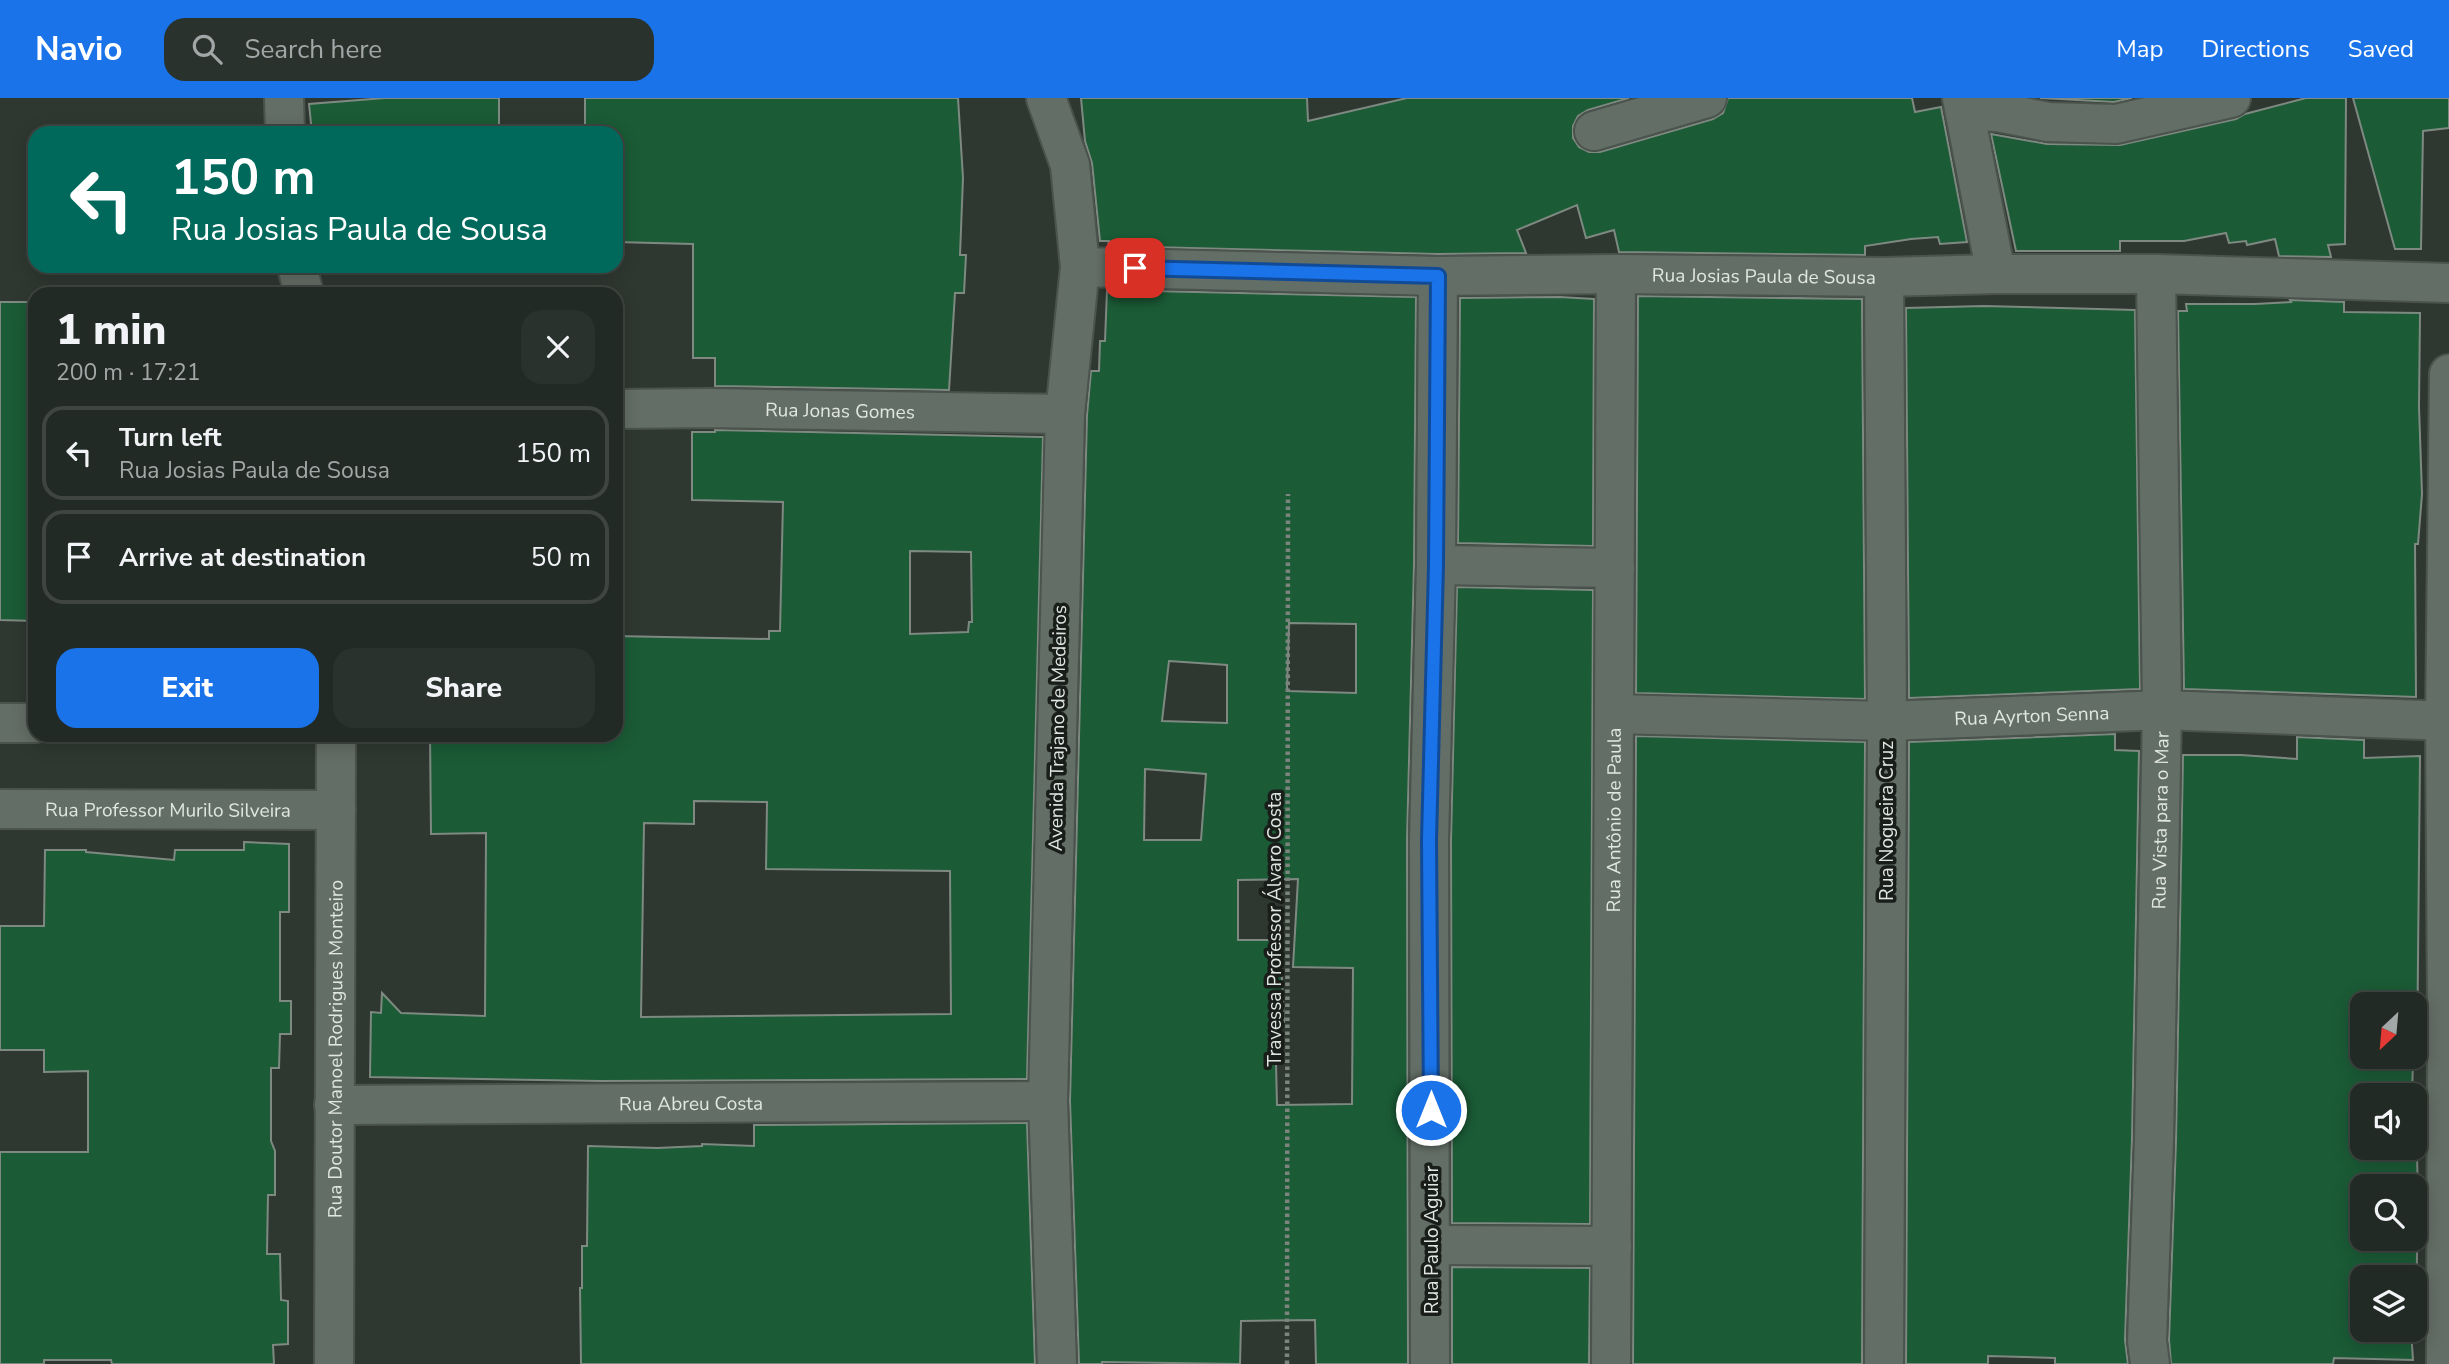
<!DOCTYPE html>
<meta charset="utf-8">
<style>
body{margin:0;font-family:"Nunito Sans",sans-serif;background:#2a322d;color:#f1f3f6;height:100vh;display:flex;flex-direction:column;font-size:26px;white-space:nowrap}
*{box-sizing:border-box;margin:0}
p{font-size:23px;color:#a2a7a7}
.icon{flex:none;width:38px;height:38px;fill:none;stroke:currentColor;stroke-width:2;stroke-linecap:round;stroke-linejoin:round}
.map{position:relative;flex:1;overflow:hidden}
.details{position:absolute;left:28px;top:189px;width:595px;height:455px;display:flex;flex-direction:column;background:#222a25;border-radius:21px;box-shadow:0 4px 18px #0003,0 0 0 2px #3f4642}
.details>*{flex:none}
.banner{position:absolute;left:28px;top:28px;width:595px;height:147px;border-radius:21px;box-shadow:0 4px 18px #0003,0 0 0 2px #3f4642;background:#00695c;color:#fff;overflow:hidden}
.needle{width:46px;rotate:206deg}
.buttons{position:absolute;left:2350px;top:894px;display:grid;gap:14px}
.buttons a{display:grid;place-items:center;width:77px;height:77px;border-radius:14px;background:#222a25;box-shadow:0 4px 18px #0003,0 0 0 2px #3f4642;font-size:35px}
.pin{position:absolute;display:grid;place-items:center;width:60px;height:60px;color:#fff;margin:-30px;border-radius:14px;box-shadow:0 4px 10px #0006}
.me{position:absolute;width:77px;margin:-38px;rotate:0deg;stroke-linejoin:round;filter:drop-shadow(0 0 5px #0008)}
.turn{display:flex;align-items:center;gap:24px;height:147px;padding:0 28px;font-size:32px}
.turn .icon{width:91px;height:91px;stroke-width:2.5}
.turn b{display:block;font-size:49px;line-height:60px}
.round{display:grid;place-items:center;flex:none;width:74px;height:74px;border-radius:21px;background:#2a322d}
.headline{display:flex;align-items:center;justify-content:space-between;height:119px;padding:0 28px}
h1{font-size:42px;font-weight:800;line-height:52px}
.cta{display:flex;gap:14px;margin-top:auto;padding:14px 28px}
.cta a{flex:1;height:80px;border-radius:21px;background:#1a73e8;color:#fff;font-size:28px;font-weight:800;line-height:80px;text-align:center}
.cta a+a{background:#2a322d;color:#f1f3f6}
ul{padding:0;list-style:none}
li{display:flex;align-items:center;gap:21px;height:94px;margin:0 14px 10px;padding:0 14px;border:4px solid #3f4642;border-radius:21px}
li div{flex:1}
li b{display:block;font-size:26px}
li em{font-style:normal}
header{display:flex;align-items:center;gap:42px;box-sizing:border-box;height:98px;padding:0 35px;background:#1a73e8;color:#fff}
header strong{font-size:33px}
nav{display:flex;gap:38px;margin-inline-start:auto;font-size:24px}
.search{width:490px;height:63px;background:#2a322d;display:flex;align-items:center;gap:18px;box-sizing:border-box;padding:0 24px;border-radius:21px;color:#a2a7a7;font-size:26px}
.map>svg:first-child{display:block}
.building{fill:#1b5b36;stroke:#7e8981;stroke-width:2;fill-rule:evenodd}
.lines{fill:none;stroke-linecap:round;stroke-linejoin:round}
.minor-casing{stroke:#4b534d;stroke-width:42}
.path{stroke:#7c847e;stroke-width:4.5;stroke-dasharray:3.5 3.5;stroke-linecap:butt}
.minor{stroke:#636e66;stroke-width:38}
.route-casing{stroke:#114b97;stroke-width:18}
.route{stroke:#1a73e8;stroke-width:12}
.labels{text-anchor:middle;stroke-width:7;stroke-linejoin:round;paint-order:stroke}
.street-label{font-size:19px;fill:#e0e6e2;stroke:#1a1e1b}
</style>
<header>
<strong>Navio</strong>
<div class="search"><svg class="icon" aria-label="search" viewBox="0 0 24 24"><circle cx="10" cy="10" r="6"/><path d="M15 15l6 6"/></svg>Search here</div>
<nav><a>Map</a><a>Directions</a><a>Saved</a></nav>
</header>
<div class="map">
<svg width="2449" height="1266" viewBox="0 0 2449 1266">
<rect width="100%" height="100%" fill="#2e3831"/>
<!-- building -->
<path class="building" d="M385,0H499V35H312L309,6Z
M585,0H958L963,80L960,157H966L964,195H955L949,292L715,288V260H693V146L616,144V35H585Z
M1081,0H1307L1308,23L1407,0H1629L1588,12L1578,18L1573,28V40L1579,49L1589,54H1600L1713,21L1723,15L1728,0H1912L1915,14L1941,9L1967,144L1940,146L1938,139L1911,141L1865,148V157L1619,154L1614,132L1586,140L1577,107L1517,132L1526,155L1438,156L1108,148L1109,143H1100L1092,65L1085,43Z
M2040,0H2132L2114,4Z
M2306,0H2346L2345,146L2328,147L2331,159L2279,158L2275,141L2247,147L2246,143L2229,145L2226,135L2184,143H2120V153H2016L1991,36L2047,46L2120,47L2236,21L2245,16Z
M2353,0H2449V30L2423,33L2421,151H2395Z
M1107,192L1416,199L1414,467L1407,742L1408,1266H1316L1315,1222L1241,1223L1240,1266L1102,1264V1266H1079L1070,1003L1087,317L1091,273H1099L1100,243H1105ZM1289,525L1356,526V595L1287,593ZM1169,563L1227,567V625L1162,623ZM1145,671L1206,676L1201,742H1144ZM1298,781L1293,869L1353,870L1352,1006L1277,1007L1275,924H1284L1280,842H1238V782Z
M1638,198L1862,201L1865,601L1636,595Z
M1560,199L1594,201L1593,448L1458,445L1460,200Z
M2290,202L2344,204V214L2420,215L2419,309L2422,396L2418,446H2415L2416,599L2184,591L2178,213H2187L2186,206H2255L2291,204Z
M0,204H35V523L0,522Z
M1984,208L2135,212L2140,591L1909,600L1906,210Z
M715,332L1043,339L1027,981L600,983L370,979L371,914L381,915L382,895L401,915L485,918L486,735L431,736L430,637H616V538L769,541V533H780L783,404L692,402V334H715ZM910,453L971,454L972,524H969L968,534L910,536ZM694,703L767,704L766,771L950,773L951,916L641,919L644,725L694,726Z
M1457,489L1593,492L1590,1126L1452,1125L1451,742Z
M2115,636V652L2139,653L2132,1041L2125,1242L2128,1266H2055V1260L1988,1258V1266H1906L1909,644Z
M1636,638L1865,644L1862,1266H1633Z
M2297,639L2364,642V660L2420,658L2417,963H2413L2412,998H2362V1050H2412L2411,1057L2417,1056L2418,1102L2416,1215L2415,1180H2362V1232H2411L2413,1262L2334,1260L2333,1266H2171L2169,1242L2176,1043L2183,657H2241L2297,661ZM2362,906H2415V959H2362ZM2362,1088H2415V1141H2362Z
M244,744L289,746V814H280V903H291V936H280L279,970H271V1043L275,1053V1097H268L267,1156H280L281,1202L288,1203V1246L273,1247L274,1266H112L111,1262H44V1266H0V1054H88V973L44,974V952H0V828H44L45,752H86V754L174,762L175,752H244Z
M1027,1025L1035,1266H581L580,1190H582V1148H587L588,1048L657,1050L702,1048V1046L754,1048V1027Z
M1452,1169L1590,1170L1589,1266H1452Z"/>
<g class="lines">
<defs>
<g id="minor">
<path d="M284,0L285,35"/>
<path d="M1046,0L1070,67L1080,169L1065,316L1048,1003L1057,1266"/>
<path d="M1962,0L1996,176"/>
<path d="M1965,13L1998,14L2048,24L2116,26L2231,0"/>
<path d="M1594,33L1707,0"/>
<path d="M297,168L304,196"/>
<path id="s1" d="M1080,169L1438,178L1616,176L1884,179L1996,176H2156L2449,185"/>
<path d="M1884,179L1887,623L1884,1266"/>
<path id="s2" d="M616,311L710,310L1065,316"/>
<path d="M1436,467L1615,470"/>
<path id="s3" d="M1614,616L1887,623L2162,612L2449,623"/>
<path d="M0,625H35"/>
<path id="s4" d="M0,711L336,712"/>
<path id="s5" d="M334,1007L1048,1003"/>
<path d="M1432,1147L1612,1148"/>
<path id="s6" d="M334,1266L336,637"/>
<path d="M1430,1266L1429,742L1436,467L1438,178"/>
<path id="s7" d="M1611,1266L1616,176"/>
<path id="s8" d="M2150,1266L2147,1243L2154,1042L2162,612L2156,176"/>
<path d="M2446,1266L2447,909L2445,623L2449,276"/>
</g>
</defs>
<!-- minor casing -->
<use href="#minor" class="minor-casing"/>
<!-- path -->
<path class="path" d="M1287,1266L1288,396"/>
<!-- minor -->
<use href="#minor" class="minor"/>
</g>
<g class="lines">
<defs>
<path id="route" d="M1135,170L1438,178L1436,467L1429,742L1431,1012"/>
</defs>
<!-- route casing -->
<use href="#route" class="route-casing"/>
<!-- route -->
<use href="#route" class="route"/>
</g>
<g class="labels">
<!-- street labels -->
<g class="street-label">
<text dy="7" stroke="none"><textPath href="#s1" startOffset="684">Rua Josias Paula de Sousa</textPath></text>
<text dy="7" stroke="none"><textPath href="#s2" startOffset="224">Rua Jonas Gomes</textPath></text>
<text dy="7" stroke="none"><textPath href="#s3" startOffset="418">Rua Ayrton Senna</textPath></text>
<text transform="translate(1057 630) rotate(-89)" y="7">Avenida Trajano de Medeiros</text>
<text dy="7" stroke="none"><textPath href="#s4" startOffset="168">Rua Professor Murilo Silveira</textPath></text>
<text dy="7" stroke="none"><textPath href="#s7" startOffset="544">Rua Antônio de Paula</textPath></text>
<text dy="7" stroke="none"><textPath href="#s8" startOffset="544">Rua Vista para o Mar</textPath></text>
<text transform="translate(1886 723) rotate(-90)" y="7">Rua Nogueira Cruz</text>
<text transform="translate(1274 831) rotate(-90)" y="7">Travessa Professor Álvaro Costa</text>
<text dy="7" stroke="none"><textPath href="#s6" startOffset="315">Rua Doutor Manoel Rodrigues Monteiro</textPath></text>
<text dy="7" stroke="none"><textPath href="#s5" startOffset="357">Rua Abreu Costa</textPath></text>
<text transform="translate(1431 1142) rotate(-90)" y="7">Rua Paulo Aguiar</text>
</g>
</g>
</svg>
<div class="buttons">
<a><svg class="needle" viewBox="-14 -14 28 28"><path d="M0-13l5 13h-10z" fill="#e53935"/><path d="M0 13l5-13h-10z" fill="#a2a7a7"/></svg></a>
<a><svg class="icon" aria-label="sound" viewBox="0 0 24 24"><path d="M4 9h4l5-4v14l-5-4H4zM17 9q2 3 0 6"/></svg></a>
<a><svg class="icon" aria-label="search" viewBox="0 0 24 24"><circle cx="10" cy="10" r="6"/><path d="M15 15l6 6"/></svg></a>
<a><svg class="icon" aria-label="layers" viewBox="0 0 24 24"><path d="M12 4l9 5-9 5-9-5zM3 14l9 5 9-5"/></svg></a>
</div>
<div class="pin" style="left:1135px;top:170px;background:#d93025"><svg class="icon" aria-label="arrive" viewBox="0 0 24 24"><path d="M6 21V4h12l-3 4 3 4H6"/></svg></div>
<svg class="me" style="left:1431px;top:1012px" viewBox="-20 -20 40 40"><circle r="17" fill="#1a73e8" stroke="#fff" stroke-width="3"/><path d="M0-11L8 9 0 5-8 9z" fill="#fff"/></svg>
<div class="banner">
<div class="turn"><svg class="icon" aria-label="left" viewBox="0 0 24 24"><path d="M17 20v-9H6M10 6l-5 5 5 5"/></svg><div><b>150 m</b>Rua Josias Paula de Sousa</div></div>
</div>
<section class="details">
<div class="headline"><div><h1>1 min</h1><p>200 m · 17:21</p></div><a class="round"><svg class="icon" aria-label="close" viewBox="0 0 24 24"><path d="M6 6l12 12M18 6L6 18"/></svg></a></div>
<ul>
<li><svg class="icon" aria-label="left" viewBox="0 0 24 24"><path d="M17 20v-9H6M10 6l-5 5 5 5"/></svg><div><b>Turn left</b><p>Rua Josias Paula de Sousa</p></div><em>150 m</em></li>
<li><svg class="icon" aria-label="arrive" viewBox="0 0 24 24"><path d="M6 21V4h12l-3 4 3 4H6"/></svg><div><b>Arrive at destination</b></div><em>50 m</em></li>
</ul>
<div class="cta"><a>Exit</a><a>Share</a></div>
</section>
</div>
